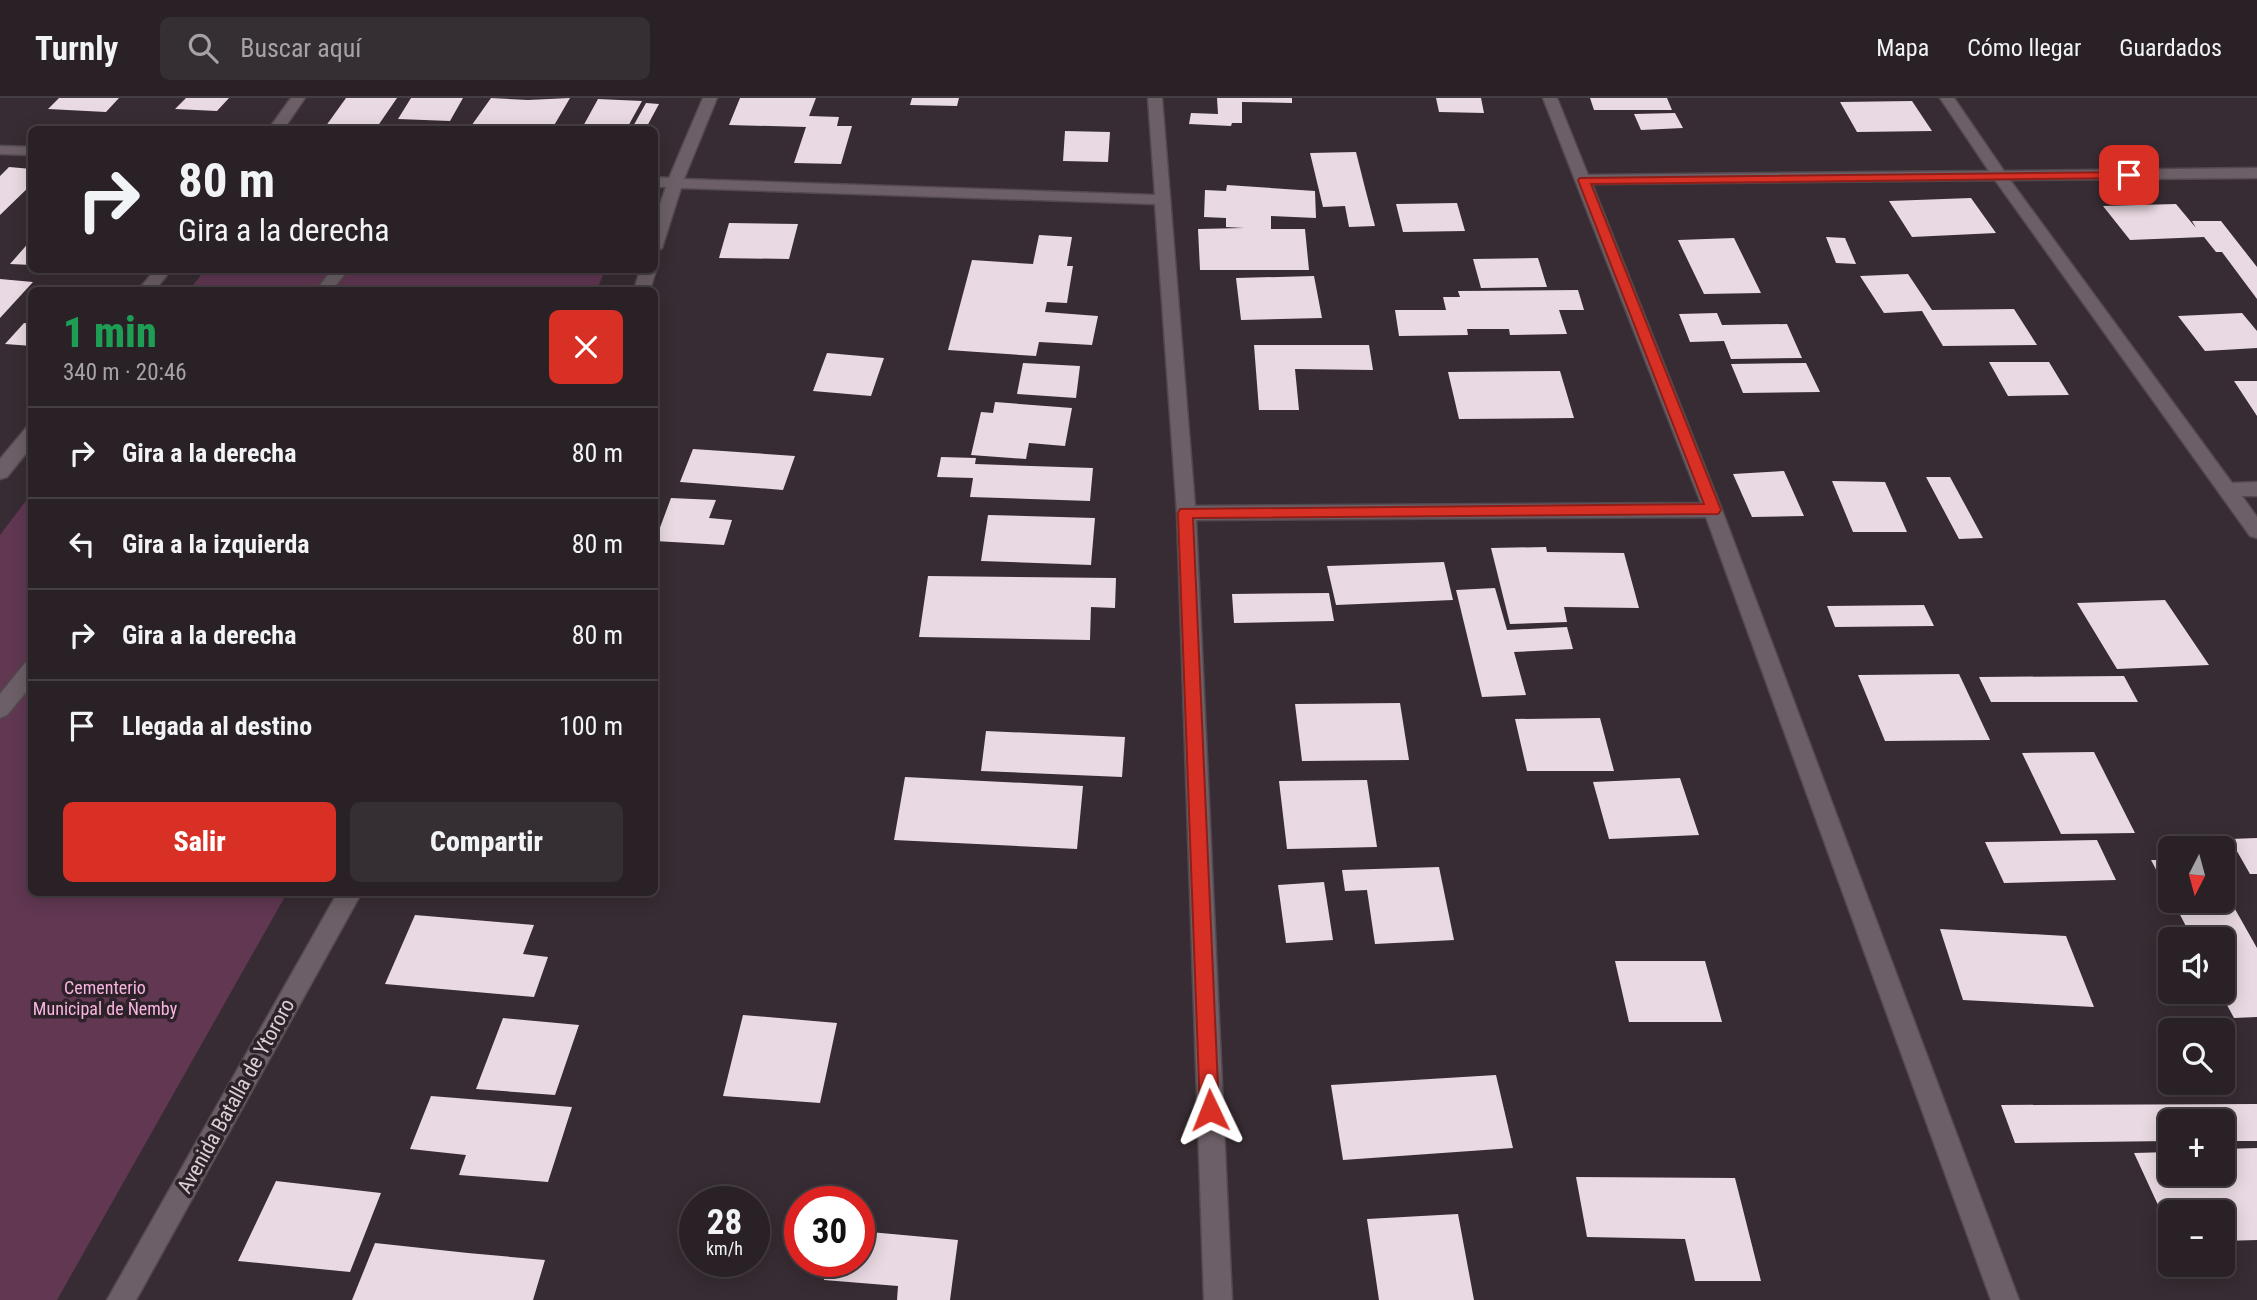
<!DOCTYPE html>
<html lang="es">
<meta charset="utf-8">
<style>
body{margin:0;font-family:"Roboto Condensed",sans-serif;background:#352e32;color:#f1f3f6;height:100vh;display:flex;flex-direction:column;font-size:26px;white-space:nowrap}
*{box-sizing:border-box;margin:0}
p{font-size:23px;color:#a5a3a7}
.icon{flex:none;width:38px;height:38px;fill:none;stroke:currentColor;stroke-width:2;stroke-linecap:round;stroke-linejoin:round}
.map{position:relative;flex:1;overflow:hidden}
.side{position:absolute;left:28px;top:189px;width:630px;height:609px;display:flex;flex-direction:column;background:#292126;border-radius:10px;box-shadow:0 4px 18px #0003,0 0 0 2px #453e43}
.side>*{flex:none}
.top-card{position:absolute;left:28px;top:28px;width:630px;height:147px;border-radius:10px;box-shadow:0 4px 18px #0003,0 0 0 2px #453e43;background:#292126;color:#f1f3f6;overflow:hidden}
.needle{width:46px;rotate:186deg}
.controls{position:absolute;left:2158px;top:738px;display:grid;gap:14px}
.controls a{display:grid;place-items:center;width:77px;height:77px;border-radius:10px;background:#292126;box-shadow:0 4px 18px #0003,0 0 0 2px #453e43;font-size:35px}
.speed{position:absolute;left:679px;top:1088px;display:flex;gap:14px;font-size:35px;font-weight:700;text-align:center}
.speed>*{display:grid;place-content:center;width:91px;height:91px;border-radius:50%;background:#292126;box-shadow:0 4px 18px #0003,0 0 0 2px #453e43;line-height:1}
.speed small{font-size:18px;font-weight:400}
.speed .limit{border:10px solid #d22;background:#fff;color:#111}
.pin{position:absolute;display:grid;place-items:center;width:60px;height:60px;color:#fff;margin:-30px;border-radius:14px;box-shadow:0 4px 10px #0006}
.me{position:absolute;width:77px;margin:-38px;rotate:358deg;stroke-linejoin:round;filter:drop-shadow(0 0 5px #0008)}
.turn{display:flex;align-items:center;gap:24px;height:147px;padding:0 35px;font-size:32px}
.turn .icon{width:91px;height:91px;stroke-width:2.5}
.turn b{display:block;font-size:49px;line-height:60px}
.round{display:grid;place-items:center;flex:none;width:74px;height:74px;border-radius:10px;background:#352e32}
.overview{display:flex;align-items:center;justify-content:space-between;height:119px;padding:0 35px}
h1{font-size:42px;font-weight:800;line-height:52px;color:#1e9e55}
.button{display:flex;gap:14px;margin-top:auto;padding:14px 35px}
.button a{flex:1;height:80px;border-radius:10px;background:#d93025;color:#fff;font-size:28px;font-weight:800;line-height:80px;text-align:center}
.button a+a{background:#352e32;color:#f1f3f6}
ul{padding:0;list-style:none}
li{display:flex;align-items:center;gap:21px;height:91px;padding:0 35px;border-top:2px solid #453e43}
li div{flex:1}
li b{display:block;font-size:26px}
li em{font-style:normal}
header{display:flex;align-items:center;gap:42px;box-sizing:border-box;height:98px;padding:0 35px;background:#292126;border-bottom:2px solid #453e43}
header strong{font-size:33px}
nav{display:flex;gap:38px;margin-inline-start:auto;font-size:24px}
.search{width:490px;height:63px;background:#352e32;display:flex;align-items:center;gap:18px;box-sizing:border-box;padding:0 24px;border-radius:10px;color:#a5a3a7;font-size:26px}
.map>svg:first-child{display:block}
.green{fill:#613752}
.building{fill:#e9d9e2}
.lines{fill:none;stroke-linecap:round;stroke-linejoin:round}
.minor-casing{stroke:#52494e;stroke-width:3}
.minor{fill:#6c5f67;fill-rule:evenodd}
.route{fill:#d93025;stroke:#8d1f18;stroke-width:2}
.labels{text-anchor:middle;stroke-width:7;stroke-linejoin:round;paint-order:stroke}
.park-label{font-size:18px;fill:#f9b5df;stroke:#2d2229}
.near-street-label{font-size:21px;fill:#d8d0d5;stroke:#2d2229}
</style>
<header>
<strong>Turnly</strong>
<div class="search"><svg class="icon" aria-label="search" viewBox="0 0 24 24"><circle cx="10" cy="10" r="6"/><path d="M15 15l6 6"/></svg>Buscar aquí</div>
<nav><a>Mapa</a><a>Cómo llegar</a><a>Guardados</a></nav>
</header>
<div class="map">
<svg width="2257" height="1202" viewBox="0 0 2257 1202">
<rect width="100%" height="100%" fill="#372c33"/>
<!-- green -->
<path class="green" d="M205,172H605L597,192H189Z
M31,396L32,794L287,795L57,1202H0V437Z"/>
<!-- building -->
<path class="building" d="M59,0H119L106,14L48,11Z
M186,0H229L217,13L175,11Z
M346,0H397L375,32H323Z
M411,0H463L450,23L398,21Z
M491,0L528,2L570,0L552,31H469Z
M740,0H816L809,18L839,19L837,28H852L841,66L794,65L806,29L729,27Z
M912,0H959L957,8L910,7Z
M1217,0H1292V5L1242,4V25H1232L1231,28L1189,26L1191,15L1218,16Z
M1436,0H1481L1484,15L1439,14Z
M1590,0H1667L1672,12H1594Z
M598,1L642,3L626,32H581Z
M1912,3L1932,33L1857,34L1840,4Z
M646,5L659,6L645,32H631Z
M1675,15L1683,30L1641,32L1634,16Z
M1065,33L1110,34L1108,64L1063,63Z
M1356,54L1365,90L1375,128L1349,129L1345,108L1323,109L1310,55Z
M9,69L32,71V86L0,117V78Z
M1227,87L1315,93L1316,120L1271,118V131H1305L1309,172H1200L1198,131L1244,130L1226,129V120L1204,119L1205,92L1226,93Z
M1971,100L1996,135L1912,139L1889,103Z
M1457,105L1465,133L1403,134L1396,106Z
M2176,106L2196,130L2192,123H2221L2257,169V201L2222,154H2216L2204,139L2130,142L2103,108Z
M729,125L798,126L789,161L719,160Z
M1039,137L1072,139L1067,168H1073L1067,205L1047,204L1045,214L1098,218L1092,247L1039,244L1036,258L948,252L972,162L1033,166Z
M1826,139L1845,140L1856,166L1836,165Z
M1734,140L1761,195L1704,196L1678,142Z
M32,141V167L10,166Z
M1538,160L1547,189L1481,190L1473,161Z
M1908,176L1932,212L2014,211L2037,247L1943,248L1922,213L1884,215L1860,178Z
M1314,178L1322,220L1241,222L1236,180Z
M0,181L33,184L0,220Z
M1578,192L1584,212H1559L1567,236L1510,237L1509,231H1467L1468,237L1399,238L1395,212H1446L1443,199H1460L1458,193Z
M1717,215L1722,227L1787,226L1802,260L1731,261L1724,243L1690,244L1679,216Z
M2242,215L2257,233V250L2205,253L2178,218Z
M24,225L32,226V248L5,246Z
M1254,247H1369L1373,272L1295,271L1299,312H1259Z
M827,255L884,260L871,298L813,293Z
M1989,264H2049L2069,297L2008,298Z
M1023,265L1080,268L1076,300L1017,296Z
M1806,265L1820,294L1743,295L1731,266Z
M1560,273L1574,320L1459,321L1448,274Z
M2234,283H2257V318Z
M995,304L1072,310L1065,348L1029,345L1026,361L971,357L981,314L993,315Z
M693,351L795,358L783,392L680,384Z
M941,359L976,360L975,366L1093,370L1090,403L970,399L973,380L937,379Z
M1784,373L1804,418L1752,419L1733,376Z
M1926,379H1950L1983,440L1959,441Z
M1832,383L1885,384L1907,434H1853Z
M671,400L716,402L709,420L732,422L724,447L655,443Z
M988,417L1095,420L1091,467L981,463Z
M1546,449L1547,454L1624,455L1639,510L1564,509L1567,524L1510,526L1491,450Z
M1444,464L1453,502L1336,507L1327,468Z
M928,478L1116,480L1115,510L1091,509L1090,542L919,539Z
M1495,490L1507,532L1567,529L1573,551L1514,554L1526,597L1482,599L1456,492Z
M1329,495L1334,523L1234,525L1232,496Z
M2165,502L2209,567L2117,571L2077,505Z
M1924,507L1934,528L1835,529L1827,508Z
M1959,576L1990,642L1885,643L1858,577Z
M2124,578L2138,604H1991L1979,579Z
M1400,605L1409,662L1302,663L1295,606Z
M1600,620L1614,673H1527L1515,621Z
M986,633L1125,639L1122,679L981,673Z
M2094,654L2135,735L2061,736L2022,655Z
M905,679L1083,688L1077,751L894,742Z
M1680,680L1699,737L1609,741L1593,684Z
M1367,682L1377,749L1287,751L1279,683Z
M2257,740V776H2250L2230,741Z
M2097,742L2116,782L2004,785L1985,744Z
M2151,762H2170V798Z
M1439,769L1454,842L1375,846L1367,792L1345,793L1342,772Z
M1324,784L1333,842L1286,845L1278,787Z
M2222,788L2257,850V919L2234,920L2220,894H2222V842H2193L2173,803H2222Z
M415,817L534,827L523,856L548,859L534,899L385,886Z
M1940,831L2066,838L2094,909L1963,902Z
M1615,863H1705L1722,924H1629Z
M743,917L837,925L820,1005L723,998Z
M503,920L579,927L555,997L476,991Z
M1496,977L1513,1050L1343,1062L1331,987Z
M431,998L572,1009L548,1084L459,1077L466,1057L410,1051Z
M2257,1006V1043H2222V1024H2170V1043L2015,1045L2001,1007Z
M2257,1050V1142L2222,1143V1115H2170V1133L2134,1055L2170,1054V1076H2222V1051Z
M1576,1079L1735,1080L1761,1183H1695L1685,1141L1587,1139Z
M276,1083L381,1095L350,1174L238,1163Z
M1458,1116L1474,1202H1379L1367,1121Z
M859,1133L958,1142L950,1202H897L898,1188L824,1182L827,1164H859Z
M375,1145L468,1155L545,1162L533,1202H352Z"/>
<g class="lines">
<defs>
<path id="minor" d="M291,0H305L283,32H268Z
M703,0H717L684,81L1155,97L1148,0H1162L1195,408L1701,405L1543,0H1557L1588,77L1989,73L1940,0H1954L2004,73L2257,70V80L2010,82L2232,385L2257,384V398H2242L2257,419V440L2250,438L1995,82L1592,86L1722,412L2019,1202H1991L1706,419L1196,422L1232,1202H1204L1177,415L1155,106L681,90L662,150L654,155V124L666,89H654V79L669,80Z
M0,48L32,49V57L0,56Z
M654,170L656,172L650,192H634L640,172Z
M155,172H171L155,192H138Z
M332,172H348L332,192H316Z
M32,329V348L7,379L0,381V361L26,330Z
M32,563V587L7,617L0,620V596L25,565Z
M338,794H362L136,1202H107Z"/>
</defs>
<!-- minor casing -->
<use href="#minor" class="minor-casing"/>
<!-- minor -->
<use href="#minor" class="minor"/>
</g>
<!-- route -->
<path class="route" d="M2129,74L2134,77L2133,80L1591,86L1721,412L1718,416L1193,420L1219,1012L1217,1019L1210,1022L1203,1019L1200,1012L1178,415L1180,411L1704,406L1578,82L1580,80Z"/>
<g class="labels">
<!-- park labels -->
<g class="park-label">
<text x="105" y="896">Cementerio<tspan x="105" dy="21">Municipal de Ñemby</tspan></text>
</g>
<!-- near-street labels -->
<g class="near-street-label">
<text transform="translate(236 998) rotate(-61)" y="7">Avenida Batalla de Ytororo</text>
</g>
</g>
</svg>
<div class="controls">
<a><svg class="needle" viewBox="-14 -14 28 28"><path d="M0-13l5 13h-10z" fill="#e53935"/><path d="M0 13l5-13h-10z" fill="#a5a3a7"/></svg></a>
<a><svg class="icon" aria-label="sound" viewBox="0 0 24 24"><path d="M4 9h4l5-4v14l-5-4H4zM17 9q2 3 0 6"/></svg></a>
<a><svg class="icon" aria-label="search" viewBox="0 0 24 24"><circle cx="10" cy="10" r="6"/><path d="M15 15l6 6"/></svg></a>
<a>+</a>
<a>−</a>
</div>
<div class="speed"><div>28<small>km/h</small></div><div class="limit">30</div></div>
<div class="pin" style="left:2129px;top:77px;background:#d93025"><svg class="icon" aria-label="arrive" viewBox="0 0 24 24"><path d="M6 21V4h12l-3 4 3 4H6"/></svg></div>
<svg class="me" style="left:1210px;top:1012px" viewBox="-20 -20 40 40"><path d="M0-17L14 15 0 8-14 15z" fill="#d93025" stroke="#fff" stroke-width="4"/></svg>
<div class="top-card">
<div class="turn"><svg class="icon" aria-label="right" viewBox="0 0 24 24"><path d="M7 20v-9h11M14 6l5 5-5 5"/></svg><div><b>80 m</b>Gira a la derecha</div></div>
</div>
<section class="side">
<div class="overview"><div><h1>1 min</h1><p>340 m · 20:46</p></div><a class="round" style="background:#d93025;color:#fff"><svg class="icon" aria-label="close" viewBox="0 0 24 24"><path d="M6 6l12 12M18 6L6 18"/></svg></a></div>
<ul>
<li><svg class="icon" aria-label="right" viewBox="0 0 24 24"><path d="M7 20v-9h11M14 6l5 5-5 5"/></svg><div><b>Gira a la derecha</b></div><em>80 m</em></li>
<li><svg class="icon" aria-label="left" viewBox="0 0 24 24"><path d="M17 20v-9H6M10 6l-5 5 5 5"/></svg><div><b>Gira a la izquierda</b></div><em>80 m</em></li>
<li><svg class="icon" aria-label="right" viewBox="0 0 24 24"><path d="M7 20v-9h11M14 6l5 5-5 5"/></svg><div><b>Gira a la derecha</b></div><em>80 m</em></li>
<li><svg class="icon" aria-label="arrive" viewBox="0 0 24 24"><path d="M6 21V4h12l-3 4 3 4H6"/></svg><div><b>Llegada al destino</b></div><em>100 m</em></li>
</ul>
<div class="button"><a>Salir</a><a>Compartir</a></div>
</section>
</div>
